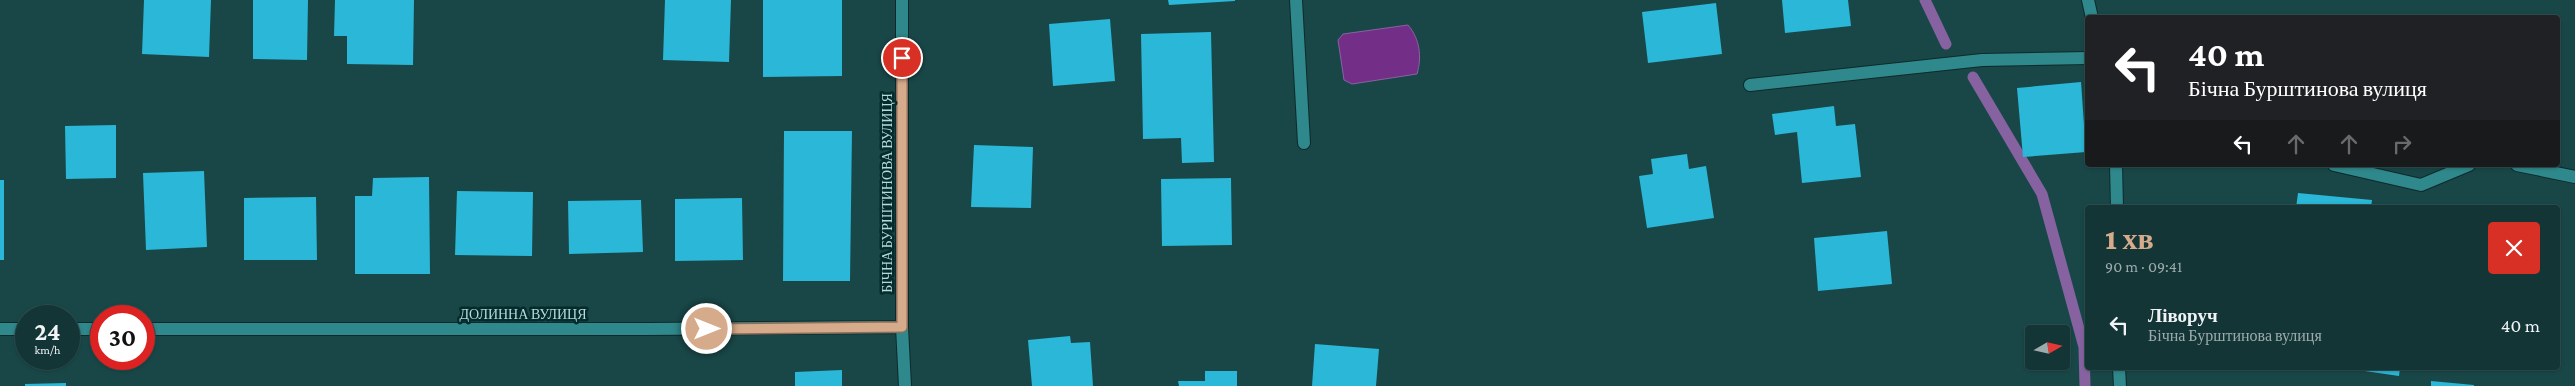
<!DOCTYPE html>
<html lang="uk">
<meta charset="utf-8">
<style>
body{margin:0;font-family:"Crimson Pro",serif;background:#204042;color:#f1f3f6;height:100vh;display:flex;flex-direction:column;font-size:19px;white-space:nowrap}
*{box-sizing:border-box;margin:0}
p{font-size:16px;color:#9dabad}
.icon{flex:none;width:28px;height:28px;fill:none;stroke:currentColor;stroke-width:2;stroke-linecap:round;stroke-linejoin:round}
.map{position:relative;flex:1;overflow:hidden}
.drawer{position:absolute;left:2085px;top:205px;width:475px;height:165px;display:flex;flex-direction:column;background:#133536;border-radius:5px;box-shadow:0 1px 4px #0004,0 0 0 1px #325051}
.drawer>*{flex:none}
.hud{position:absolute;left:2085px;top:15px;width:475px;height:152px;border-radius:5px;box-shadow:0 1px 4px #0004,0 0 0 1px #325051;background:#202124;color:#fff;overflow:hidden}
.needle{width:32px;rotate:81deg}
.controls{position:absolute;left:2025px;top:325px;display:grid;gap:10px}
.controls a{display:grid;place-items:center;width:45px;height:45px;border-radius:5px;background:#133536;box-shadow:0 1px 4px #0004,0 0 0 1px #325051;font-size:25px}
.speed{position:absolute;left:15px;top:305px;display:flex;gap:10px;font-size:25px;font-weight:700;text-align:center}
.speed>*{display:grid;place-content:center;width:65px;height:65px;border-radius:50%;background:#133536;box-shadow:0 1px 4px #0004,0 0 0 1px #325051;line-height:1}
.speed small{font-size:12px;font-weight:400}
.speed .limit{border:8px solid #d22;background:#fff;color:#111}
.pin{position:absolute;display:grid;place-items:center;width:42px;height:42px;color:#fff;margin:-21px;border:2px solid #fff;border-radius:50%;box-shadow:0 1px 5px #0007}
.me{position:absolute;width:55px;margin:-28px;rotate:90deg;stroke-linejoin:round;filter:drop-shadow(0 0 4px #0008)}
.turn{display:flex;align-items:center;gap:18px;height:105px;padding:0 20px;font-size:22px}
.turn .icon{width:65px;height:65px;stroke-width:2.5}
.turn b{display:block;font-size:35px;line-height:42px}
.lanes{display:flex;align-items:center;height:48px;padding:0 20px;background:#0003;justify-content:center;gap:25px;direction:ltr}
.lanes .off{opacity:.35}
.round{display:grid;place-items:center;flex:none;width:52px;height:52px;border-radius:5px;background:#204042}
.summary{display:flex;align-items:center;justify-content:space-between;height:85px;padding:0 20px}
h1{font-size:30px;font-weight:800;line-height:38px;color:#d6ab8b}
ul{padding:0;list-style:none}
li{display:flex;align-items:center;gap:15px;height:70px;padding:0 20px}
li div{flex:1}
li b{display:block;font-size:19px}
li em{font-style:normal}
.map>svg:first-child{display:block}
.water{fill:#732f87;stroke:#8663a0}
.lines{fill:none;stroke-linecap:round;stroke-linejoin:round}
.stream{stroke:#8663a0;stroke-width:11}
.building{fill:#2bb7d7}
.minor-casing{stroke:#0f2a2b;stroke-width:14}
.minor{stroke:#2f888b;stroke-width:12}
.route-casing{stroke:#8b6f5a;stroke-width:12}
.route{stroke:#d6ab8b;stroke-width:9}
.labels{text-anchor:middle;stroke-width:5;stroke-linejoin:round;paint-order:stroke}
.street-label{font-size:14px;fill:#b4dbdc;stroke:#052b2c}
</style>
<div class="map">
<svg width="2575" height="386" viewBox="0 0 2575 386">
<rect width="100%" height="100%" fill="#194748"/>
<!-- water -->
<path class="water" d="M1408,25C1420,39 1422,57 1417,74L1352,84L1344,80L1338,40L1343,34Z"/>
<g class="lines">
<!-- stream -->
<path class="stream" d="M1925,0L1946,44
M1973,77L2042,194L2084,347L2085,386"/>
</g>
<!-- building -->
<path class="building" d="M144,0H211L209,57L142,54Z
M253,0H308L307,60L253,59Z
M335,0H414L413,65L347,64V36H334Z
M665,0H731L729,62L663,60Z
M763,0H842V76L763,77Z
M1168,0H1235V1L1169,5Z
M1782,0H1848L1851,26L1785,33Z
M1716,3L1722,54L1648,63L1642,12Z
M1110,19L1115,81L1053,86L1049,24Z
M1211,32L1214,162L1182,163L1181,138L1143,139L1141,34Z
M2081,82L2086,152L2023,157L2017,88Z
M1834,106L1836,126L1855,124L1861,177L1802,183L1797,132L1775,135L1772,114Z
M116,125V178L66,179L65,126Z
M784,131H852L850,281H783Z
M974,145L1033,147L1031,208L971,207Z
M1687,154L1689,169L1706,166L1714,218L1647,228L1639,176L1653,174L1651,159Z
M204,171L207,247L146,250L143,173Z
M429,177L430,274H355V196H372L373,178Z
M1231,178L1232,245L1162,246L1161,179Z
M0,180H4V260H0Z
M457,191L533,192L532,256L455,255Z
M2298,193L2372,200L2371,208H2296Z
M316,197L317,260H244V198Z
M742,198L743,260L675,261V199Z
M641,200L643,252L569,254L568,201Z
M1887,231L1892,284L1818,291L1814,238Z
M1070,336L1071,343L1090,342L1093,386H1032L1028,340Z
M1315,344L1379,349L1376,386H1312Z
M2344,368H2400L2399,376Z
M842,370V386H795V372Z
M1205,371H1237V386H1179L1178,381H1205Z
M2431,381L2474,385V386H2431Z
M66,383V386H25V384Z"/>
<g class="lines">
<defs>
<path id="minor" d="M902,0V327L905,386
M1296,0L1304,143
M2088,0L2092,18
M1750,85L1982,60L2088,58
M2116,165L2117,208
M2334,165L2421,185L2469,165
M2517,165L2575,177
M0,329H26
M69,329H101
M144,329H648L902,327
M2119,368L2120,386"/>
</defs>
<!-- minor casing -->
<use href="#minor" class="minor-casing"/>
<!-- minor -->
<use href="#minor" class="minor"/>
</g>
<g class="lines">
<defs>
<path id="route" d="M707,329L902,327V58"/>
</defs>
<!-- route casing -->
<use href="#route" class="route-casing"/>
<!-- route -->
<use href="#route" class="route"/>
</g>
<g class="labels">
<!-- street labels -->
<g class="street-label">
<text transform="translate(887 193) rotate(-90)" y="5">БІЧНА БУРШТИНОВА ВУЛИЦЯ</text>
<text x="523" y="319">ДОЛИННА ВУЛИЦЯ</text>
</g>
</g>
</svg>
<div class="controls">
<a><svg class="needle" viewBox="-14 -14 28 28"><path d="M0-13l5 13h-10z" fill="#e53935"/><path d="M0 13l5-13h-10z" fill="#9dabad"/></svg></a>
</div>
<div class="speed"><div>24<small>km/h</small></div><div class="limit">30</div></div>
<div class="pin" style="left:902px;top:58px;background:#d93025"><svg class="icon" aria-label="arrive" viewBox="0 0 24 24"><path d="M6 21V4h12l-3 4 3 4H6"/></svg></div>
<svg class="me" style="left:707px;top:329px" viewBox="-20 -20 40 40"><circle r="17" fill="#d6ab8b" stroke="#fff" stroke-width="3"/><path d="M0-11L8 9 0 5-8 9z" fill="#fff"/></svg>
<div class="hud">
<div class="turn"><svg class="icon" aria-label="left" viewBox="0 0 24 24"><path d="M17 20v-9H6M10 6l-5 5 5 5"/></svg><div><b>40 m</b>Бічна Бурштинова вулиця</div></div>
<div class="lanes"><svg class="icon" aria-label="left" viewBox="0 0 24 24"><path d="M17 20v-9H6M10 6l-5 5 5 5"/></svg><svg class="icon off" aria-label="ahead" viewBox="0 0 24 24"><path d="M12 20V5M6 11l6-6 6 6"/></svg><svg class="icon off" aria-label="ahead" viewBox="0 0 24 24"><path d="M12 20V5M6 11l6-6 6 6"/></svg><svg class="icon off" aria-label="right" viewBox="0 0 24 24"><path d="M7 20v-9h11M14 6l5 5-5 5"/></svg></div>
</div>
<section class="drawer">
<div class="summary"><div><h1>1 хв</h1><p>90 m · 09:41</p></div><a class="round" style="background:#d93025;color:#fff"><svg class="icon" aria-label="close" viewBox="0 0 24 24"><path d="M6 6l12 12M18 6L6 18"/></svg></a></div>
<ul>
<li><svg class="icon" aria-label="left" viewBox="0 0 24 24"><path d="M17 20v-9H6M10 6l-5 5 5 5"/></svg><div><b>Ліворуч</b><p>Бічна Бурштинова вулиця</p></div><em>40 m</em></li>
</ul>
</section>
</div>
